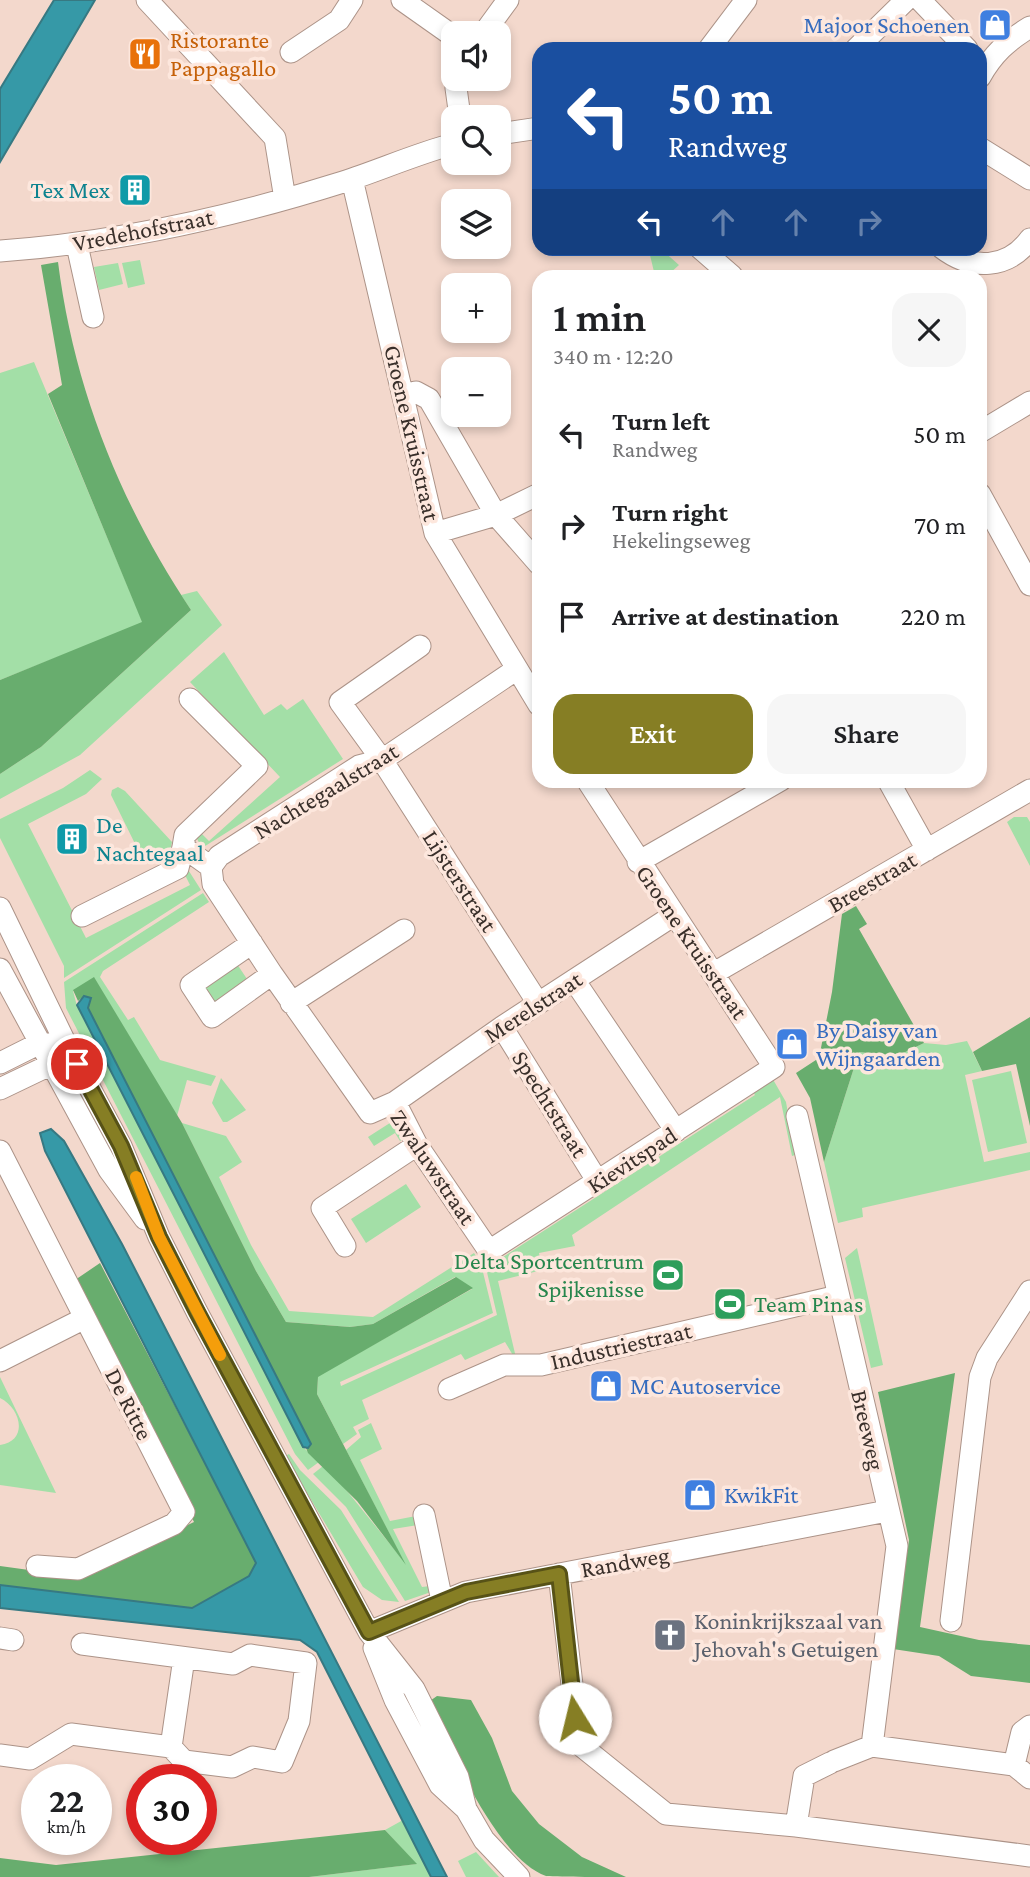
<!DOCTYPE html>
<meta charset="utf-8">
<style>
body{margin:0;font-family:"Crimson Pro",serif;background:#f6f6f6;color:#202124;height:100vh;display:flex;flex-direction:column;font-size:26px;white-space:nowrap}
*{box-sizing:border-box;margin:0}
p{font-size:23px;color:#757577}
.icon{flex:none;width:38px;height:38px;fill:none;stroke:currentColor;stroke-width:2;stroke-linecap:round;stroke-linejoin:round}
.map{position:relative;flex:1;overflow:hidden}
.drawer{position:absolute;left:532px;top:270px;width:455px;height:518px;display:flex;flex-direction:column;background:#fff;border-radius:21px;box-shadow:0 4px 10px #0003}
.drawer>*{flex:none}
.banner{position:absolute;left:532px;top:42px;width:455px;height:214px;border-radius:21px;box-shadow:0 4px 10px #0003;background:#1a4fa0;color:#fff;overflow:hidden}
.tools{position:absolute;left:441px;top:21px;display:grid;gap:14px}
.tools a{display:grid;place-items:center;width:70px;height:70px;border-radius:14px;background:#fff;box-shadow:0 4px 10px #0003;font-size:35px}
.speed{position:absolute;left:21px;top:1764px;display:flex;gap:14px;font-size:35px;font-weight:700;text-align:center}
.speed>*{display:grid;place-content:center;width:91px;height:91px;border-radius:50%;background:#fff;box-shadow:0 4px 10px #0003;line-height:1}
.speed small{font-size:18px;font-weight:400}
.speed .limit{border:10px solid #d22;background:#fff;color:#111}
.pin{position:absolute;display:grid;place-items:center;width:60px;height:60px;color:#fff;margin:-30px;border:4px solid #fff;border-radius:50%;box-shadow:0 2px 7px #0007}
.me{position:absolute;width:77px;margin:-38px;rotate:351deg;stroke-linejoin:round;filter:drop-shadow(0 0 5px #0008)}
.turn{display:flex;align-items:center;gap:24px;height:147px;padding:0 21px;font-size:32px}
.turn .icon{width:91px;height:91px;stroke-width:2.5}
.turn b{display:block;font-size:49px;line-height:60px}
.lanes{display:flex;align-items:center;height:66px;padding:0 21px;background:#0003;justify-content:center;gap:35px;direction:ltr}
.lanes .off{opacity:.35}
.round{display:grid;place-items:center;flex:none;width:74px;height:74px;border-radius:21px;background:#f6f6f6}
.head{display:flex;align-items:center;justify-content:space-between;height:119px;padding:0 21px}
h1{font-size:42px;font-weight:600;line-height:52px}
.button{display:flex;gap:14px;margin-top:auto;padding:14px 21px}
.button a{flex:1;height:80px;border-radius:21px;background:#867e24;color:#fff;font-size:28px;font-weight:600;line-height:80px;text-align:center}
.button a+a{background:#f6f6f6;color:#202124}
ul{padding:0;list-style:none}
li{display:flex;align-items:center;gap:21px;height:91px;padding:0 21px}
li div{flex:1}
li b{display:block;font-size:26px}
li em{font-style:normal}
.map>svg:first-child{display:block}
.green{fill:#a3dfa7}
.forest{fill:#68ad6e}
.water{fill:#3699a7;stroke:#377982;stroke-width:2}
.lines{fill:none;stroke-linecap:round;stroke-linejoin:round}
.minor-casing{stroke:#ac9388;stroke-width:23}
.minor{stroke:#fff;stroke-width:21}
.route-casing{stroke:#575217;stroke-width:18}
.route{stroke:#867e24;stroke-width:12}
.slow{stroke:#f59e0b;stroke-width:12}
.labels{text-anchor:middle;stroke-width:7;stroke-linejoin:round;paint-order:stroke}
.shop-label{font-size:24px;fill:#366cbe;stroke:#fde7dd;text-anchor:start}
.food-label{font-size:24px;fill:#c56008;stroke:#fde7dd;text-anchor:start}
.culture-label{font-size:24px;fill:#0d838f;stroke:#fde7dd;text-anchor:end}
.street-label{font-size:24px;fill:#392f2a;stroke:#fde7dd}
.leisure-label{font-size:24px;fill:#27864d;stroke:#fde7dd;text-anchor:end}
.worship-label{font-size:24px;fill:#5b616d;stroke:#fde7dd;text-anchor:start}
</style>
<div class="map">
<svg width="1030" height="1877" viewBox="0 0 1030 1877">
<rect width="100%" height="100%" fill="#f3d8cc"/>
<!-- green -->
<path class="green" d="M635,249H661L679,265L669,274L655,276L649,251L638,253Z
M140,260L145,284L128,288L122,263Z
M118,263L123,284L99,290L94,267Z
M34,362L143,623L0,680V373Z
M197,591L222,625L80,755L0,799V774L41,747L191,610L181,595Z
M224,652L264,715L281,704L287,710L303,699L343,759L202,848L196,837L200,832L209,841L280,777L190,682Z
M90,770L102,779L86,794L28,824L86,938L190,885L182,869L187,868L201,890L64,978V966L0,838V819L63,788Z
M118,787L125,791L172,842L171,847L151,864H145L111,795L112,790Z
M1014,817H1027L1030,822V866L1007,822Z
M203,893L209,902L103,971L100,977L128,1020L134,1017L160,1060L216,1076L211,1086L187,1080L177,1116L94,978L73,991L77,1006L303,1447L319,1462L308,1470L295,1454L66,1008L64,982Z
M237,964L249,982L215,1003L204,987Z
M967,1041L982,1071L965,1075L984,1162L1030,1152V1170L862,1208L863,1217L838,1223L824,1162L859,1052L897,1056L924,1043L946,1045Z
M1011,1071L1027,1143L988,1152L972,1080Z
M771,1076L786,1102L795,1155L792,1156L780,1097L572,1235L575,1246L539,1253L542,1270L498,1281L517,1362L505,1342L465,1360L461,1354L362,1400L369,1419L353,1427L357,1434L343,1444L317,1394L318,1376L472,1289L455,1277L373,1324L350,1327L286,1322L256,1271L182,1123L226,1136L242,1162L219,1177L251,1245L289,1311L373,1317L474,1253L481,1264L493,1313L340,1382L341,1386L497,1315L486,1268L755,1095L752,1090Z
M221,1078L246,1110L227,1122H223L212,1103Z
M393,1121L404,1138L400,1141L395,1133L374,1146L368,1137Z
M406,1184L421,1207L366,1243L351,1219Z
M857,1248L883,1365L871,1368L845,1258Z
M0,1377L56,1493L0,1485V1445C29,1441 21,1408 0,1398Z
M371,1423L382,1449L360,1460L390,1521L416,1516L418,1525L393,1529L422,1587L430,1586L434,1591L405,1601L346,1507L313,1474L323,1466L334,1475L403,1560L346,1450L361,1437L358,1430Z
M289,1454L300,1470L341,1510L399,1602L382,1600L363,1587L285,1456Z
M403,1820L431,1877H309L416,1864L385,1830Z
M476,1852L499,1877H466L458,1861Z"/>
<!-- forest -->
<path class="forest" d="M58,262C74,389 121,505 191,610L41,747L0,774V680L142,622L48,394L62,385L41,265Z
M856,906L867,924L859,929L924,1043L897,1056L859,1052L824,1162L810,1098L796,1073L819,1058L832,992L842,914Z
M94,977L182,1123L256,1271L286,1322L350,1327L373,1324L456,1277L473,1288L318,1377L317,1394L406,1565L357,1501L308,1453L306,1448L310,1443L88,1008L91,998L84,996L78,1001L73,990Z
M1030,1017V1126L1016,1064L982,1071L973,1052Z
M100,1263L257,1563L249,1576L192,1608L0,1585V1566L80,1577L194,1522L75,1280Z
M955,1373L920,1627L979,1640L1030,1645V1683L971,1676L939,1656L893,1649L909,1540L878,1392Z
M437,1696L471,1700L492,1738L512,1791L539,1824L582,1857L626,1877C609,1877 560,1877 546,1876C495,1857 452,1750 427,1703Z
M385,1830L417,1864L309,1877H0V1858L56,1865Z"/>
<!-- water -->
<path class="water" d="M54,0H95L0,162V89Z
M84,996L91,998L88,1008L311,1444L308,1448L303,1447L77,1005Z
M51,1129L64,1141L122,1244L447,1877H431L317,1652L300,1640L0,1608V1585L192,1608L249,1576L256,1563L45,1151L40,1133Z"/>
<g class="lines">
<defs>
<path id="minor" d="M147,0L275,138L285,199
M402,0L453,36
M920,0L967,49
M484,33L508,0
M709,49L746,0
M856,49L906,0
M291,52L339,20L352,0
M980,77C993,54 1007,41 1030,27
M460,79L456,88L460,117
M499,134L539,128
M980,148L1030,179
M352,179L435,533L539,705
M77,245L93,317
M700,248L732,276
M942,248C972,271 1008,269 1030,239
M0,251C116,243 232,217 343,182C380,170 416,154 453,144
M403,395L416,392L429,399L496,515L539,564
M980,432L1030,402
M980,494L1030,585
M435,533L496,515L539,494
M420,646L340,702L382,760L538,1003
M190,699L257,766L185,835L183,847L211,867
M888,780L927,850
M638,862L781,780
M0,908L66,1044L121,1146L159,1237L197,1312L369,1632L414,1689L458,1777L466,1809
M82,916L178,868L183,847
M252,943L191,985L212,1017L272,974L213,884L211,867L219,856L359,766L382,760L517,669
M0,969L109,1170L145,1219
M714,973L1030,790
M272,974L370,1113L395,1102L417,1145L489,1251L774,1067L587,780
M574,980L676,1131
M291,1003L404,930
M502,1027L598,1182
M0,1063L38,1044H50
M0,1089L50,1065L59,1054
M395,1102L502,1027L674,915
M797,1116L897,1546L872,1746
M0,1151L184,1512L174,1524L78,1569L37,1566
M345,1246L322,1208L417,1145
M0,1361L85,1318
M449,1389L504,1365H541L838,1296
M424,1515L442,1601
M559,1574L579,1744L666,1814L796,1826L804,1776L830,1763
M951,1621L980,1377L987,1358L1030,1291
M369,1632L466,1592L887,1511
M0,1638L13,1640
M374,1648L395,1700L440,1785L466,1809L484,1840L519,1877
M171,1747L184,1658
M0,1755L30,1759L71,1734L171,1747L184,1761L232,1767L253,1757L282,1762L299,1721L306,1663L250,1655L233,1664L82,1644
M834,1761L872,1746L1014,1765L1022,1732L1030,1726
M1014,1765L1030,1778
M796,1826L1030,1856"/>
</defs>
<!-- minor casing -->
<use href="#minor" class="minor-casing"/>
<!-- minor -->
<use href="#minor" class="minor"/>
</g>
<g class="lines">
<defs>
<path id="route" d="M77,1064L121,1146L159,1237L197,1312L369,1632L466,1592L559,1574L575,1718"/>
</defs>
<!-- route casing -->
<use href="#route" class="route-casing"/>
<!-- route -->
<use href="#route" class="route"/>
<!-- slow -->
<path class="slow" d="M136,1177L159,1237L220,1355"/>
</g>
<!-- icons -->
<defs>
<symbol id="shop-square" viewBox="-11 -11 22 22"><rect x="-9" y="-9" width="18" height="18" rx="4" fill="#3f7fe0" stroke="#fde7dd"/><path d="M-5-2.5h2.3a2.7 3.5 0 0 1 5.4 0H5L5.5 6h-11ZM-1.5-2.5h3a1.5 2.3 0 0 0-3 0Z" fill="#fff"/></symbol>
<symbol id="restaurant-square" viewBox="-11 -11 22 22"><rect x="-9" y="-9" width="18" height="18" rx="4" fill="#e8710a" stroke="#fde7dd"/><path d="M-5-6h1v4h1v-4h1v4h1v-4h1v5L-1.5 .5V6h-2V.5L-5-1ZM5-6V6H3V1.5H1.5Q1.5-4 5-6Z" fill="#fff"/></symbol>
<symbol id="building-square" viewBox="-11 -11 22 22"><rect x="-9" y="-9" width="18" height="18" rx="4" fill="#0f9aa8" stroke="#fde7dd"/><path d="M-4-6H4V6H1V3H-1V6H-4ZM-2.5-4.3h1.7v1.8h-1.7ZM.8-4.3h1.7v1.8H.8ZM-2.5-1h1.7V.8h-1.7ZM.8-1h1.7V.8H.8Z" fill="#fff"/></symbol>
<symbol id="stadium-square" viewBox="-11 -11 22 22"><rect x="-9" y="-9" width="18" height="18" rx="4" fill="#2e9e5b" stroke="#fde7dd"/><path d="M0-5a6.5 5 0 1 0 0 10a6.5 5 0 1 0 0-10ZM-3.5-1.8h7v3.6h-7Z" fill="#fff"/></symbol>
<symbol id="church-square" viewBox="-11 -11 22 22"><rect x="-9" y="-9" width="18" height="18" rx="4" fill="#6b7280" stroke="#fde7dd"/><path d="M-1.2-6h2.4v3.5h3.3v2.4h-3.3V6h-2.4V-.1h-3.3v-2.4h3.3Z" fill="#fff"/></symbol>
</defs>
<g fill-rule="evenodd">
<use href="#shop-square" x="976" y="6" width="38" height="38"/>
<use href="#restaurant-square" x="126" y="35" width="38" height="38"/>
<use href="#building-square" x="116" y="171" width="38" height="38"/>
<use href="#building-square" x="53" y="820" width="38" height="38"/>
<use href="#shop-square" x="773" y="1025" width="38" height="38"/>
<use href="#stadium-square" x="649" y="1256" width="38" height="38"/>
<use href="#stadium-square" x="711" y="1285" width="38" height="38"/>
<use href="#shop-square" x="587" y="1367" width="38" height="38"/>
<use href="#shop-square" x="681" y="1476" width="38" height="38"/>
<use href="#church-square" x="651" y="1616" width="38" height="38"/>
</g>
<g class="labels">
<!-- shop labels -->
<g class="shop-label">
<text x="970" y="33" text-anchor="end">Majoor Schoenen</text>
<text x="816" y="1038">By Daisy van<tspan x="816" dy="28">Wijngaarden</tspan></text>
<text x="630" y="1394">MC Autoservice</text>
<text x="724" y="1503">KwikFit</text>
</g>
<!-- food labels -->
<g class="food-label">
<text x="170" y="48">Ristorante<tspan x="170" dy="28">Pappagallo</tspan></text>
</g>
<!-- culture labels -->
<g class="culture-label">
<text x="110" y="198">Tex Mex</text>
<text x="96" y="833" text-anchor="start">De<tspan x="96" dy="28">Nachtegaal</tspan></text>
</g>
<!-- street labels -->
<g class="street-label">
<text transform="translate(143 230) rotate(-11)" y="8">Vredehofstraat</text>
<text transform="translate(412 433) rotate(77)" y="8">Groene Kruisstraat</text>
<text transform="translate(326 791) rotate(-31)" y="8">Nachtegaalstraat</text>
<text transform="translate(460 881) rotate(57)" y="8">Lijsterstraat</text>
<text transform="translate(872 882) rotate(-30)" y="8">Breestraat</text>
<text transform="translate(692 942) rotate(56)" y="8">Groene Kruisstraat</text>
<text transform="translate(533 1007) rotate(-33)" y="8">Merelstraat</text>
<text transform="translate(550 1104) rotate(58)" y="8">Spechtstraat</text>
<text transform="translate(632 1160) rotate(-33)" y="8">Kievitspad</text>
<text transform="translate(433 1167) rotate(56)" y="8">Zwaluwstraat</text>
<text transform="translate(621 1346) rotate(-13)" y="8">Industriestraat</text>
<text transform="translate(129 1404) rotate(63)" y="8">De Ritte</text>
<text transform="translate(868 1430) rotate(77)" y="8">Breeweg</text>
<text transform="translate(625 1562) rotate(-10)" y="8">Randweg</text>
</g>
<!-- leisure labels -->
<g class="leisure-label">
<text x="644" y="1269">Delta Sportcentrum<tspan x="644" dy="28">Spijkenisse</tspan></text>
<text x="754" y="1312" text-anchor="start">Team Pinas</text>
</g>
<!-- worship labels -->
<g class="worship-label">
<text x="694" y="1629">Koninkrijkszaal van<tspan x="694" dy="28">Jehovah's Getuigen</tspan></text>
</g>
</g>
</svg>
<div class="tools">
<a><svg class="icon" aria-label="sound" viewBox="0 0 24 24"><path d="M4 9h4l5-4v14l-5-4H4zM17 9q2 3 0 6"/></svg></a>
<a><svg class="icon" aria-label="search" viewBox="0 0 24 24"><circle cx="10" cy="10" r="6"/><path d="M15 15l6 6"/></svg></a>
<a><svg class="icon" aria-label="layers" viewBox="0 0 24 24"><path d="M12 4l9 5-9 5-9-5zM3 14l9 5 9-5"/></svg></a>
<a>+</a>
<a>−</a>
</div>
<div class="speed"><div>22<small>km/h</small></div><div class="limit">30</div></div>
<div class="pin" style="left:77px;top:1064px;background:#d93025"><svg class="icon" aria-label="arrive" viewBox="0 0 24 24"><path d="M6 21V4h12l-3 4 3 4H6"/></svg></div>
<svg class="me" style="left:575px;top:1718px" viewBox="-20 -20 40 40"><circle r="19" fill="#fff"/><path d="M0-13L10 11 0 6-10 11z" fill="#867e24"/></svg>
<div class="banner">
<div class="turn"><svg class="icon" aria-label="left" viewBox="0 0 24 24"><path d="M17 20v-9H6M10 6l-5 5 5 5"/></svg><div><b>50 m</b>Randweg</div></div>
<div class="lanes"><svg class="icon" aria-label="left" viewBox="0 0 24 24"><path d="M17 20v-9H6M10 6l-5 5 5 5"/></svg><svg class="icon off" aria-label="ahead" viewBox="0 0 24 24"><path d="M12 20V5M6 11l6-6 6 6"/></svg><svg class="icon off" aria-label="ahead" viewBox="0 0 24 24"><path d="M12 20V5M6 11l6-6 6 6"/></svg><svg class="icon off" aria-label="right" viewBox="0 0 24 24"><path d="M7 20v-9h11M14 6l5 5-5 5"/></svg></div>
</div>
<section class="drawer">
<div class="head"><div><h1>1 min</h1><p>340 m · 12:20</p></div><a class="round"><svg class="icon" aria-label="close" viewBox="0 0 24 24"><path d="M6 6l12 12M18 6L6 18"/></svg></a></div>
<ul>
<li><svg class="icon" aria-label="left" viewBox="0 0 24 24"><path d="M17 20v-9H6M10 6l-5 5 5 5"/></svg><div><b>Turn left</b><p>Randweg</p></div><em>50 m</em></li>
<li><svg class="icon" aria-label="right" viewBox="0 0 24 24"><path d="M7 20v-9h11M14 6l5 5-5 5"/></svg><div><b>Turn right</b><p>Hekelingseweg</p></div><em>70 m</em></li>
<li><svg class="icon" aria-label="arrive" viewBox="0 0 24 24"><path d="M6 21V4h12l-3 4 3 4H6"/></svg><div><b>Arrive at destination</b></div><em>220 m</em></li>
</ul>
<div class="button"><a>Exit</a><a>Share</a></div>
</section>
</div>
